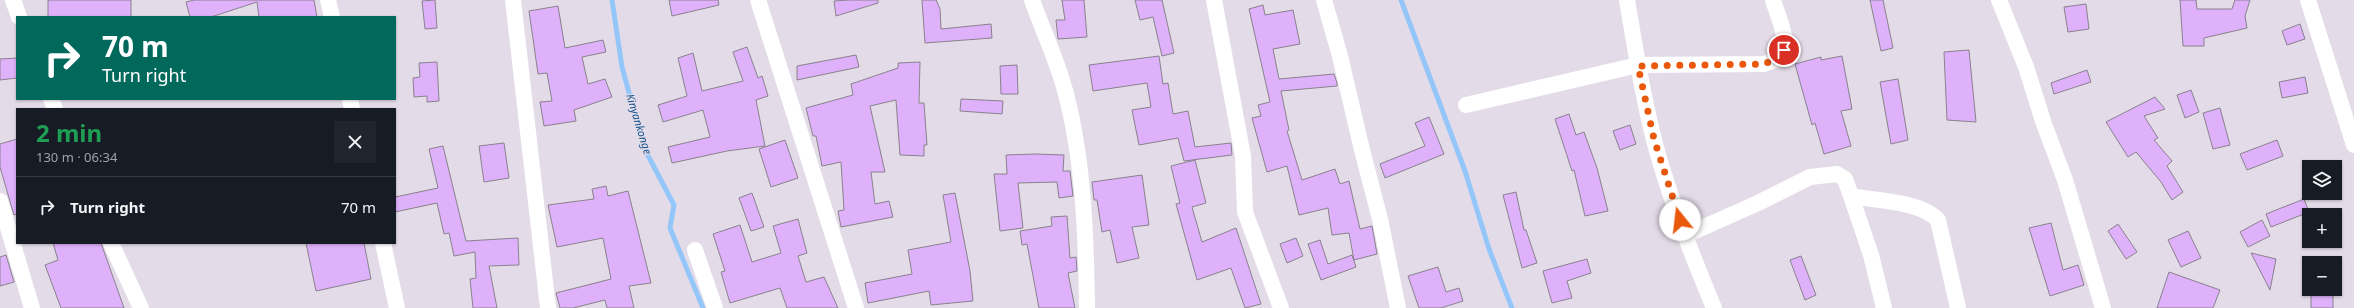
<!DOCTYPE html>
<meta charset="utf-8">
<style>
body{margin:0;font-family:"Noto Sans",sans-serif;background:#20242c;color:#f1f3f6;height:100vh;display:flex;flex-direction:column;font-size:15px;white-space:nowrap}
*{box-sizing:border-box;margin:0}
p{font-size:13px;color:#9ea1a6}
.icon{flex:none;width:22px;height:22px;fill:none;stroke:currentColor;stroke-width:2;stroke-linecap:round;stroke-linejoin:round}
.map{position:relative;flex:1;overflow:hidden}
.sheet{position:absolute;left:16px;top:108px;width:380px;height:136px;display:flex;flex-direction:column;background:#171b24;border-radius:0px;box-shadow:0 1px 3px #0004}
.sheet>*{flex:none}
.top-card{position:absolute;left:16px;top:16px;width:380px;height:84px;border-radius:0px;box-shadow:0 1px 3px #0004;background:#00695c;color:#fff;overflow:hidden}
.controls{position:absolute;left:2302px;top:160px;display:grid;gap:8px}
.controls a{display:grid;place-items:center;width:40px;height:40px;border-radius:0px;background:#171b24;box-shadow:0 1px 3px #0004;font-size:20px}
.pin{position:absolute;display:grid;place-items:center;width:34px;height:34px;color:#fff;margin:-17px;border:2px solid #fff;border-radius:50%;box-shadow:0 1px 4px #0007}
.me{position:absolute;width:44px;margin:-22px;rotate:344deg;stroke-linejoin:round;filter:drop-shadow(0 0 3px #0008)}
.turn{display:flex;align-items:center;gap:14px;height:84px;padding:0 20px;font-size:18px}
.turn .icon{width:52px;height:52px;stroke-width:2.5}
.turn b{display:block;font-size:28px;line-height:34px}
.round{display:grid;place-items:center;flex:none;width:42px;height:42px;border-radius:0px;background:#20242c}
.overview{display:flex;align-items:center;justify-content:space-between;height:68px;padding:0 20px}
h1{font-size:24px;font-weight:700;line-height:30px;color:#1e9e55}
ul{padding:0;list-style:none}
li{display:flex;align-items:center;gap:12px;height:60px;padding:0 20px;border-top:1px solid #363941}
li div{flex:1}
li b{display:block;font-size:15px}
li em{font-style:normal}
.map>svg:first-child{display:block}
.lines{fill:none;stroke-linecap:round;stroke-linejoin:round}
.stream{stroke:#95c6fa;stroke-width:5}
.building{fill:#dfb1fb;stroke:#88828d}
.street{stroke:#fff;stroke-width:16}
.route{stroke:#ea580c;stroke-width:7;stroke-dasharray:0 12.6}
.labels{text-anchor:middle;stroke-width:3;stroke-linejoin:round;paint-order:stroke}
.water-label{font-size:11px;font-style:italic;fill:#13538d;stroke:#e3dce8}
</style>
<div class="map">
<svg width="2354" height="308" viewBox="0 0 2354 308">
<rect width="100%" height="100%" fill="#e3dce8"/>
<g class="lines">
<!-- stream -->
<path class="stream" d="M612,0L622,67L644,148L674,205L670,228L703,308
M1401,0L1465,171L1489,249L1512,308"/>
</g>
<!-- building -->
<path class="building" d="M48,0H131V17H48Z
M194,0H314L317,17H259L257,2L211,17H190L186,2Z
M435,0L437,28L425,29L422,1Z
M669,0H718L719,5L672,16Z
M849,0H878V3L836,16L834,1Z
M922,0H936L940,9L941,29L991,24L992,38L925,43Z
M1062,0H1084L1087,37L1058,39L1056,20H1065Z
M1135,0H1162L1174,53L1162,56L1153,17L1140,20Z
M1870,0H1883L1893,48L1881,51Z
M2180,0H2196L2197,9H2232L2235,0H2250L2245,16L2247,28L2204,38V46H2183Z
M2086,4L2089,29L2068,32L2064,7Z
M1263,5L1265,15L1293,10L1300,44L1273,49L1279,79L1334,74L1337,83V86L1281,91L1289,130L1287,131L1302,180L1335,169L1340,184L1349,181L1360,229L1372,226L1377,254L1354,260L1349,233L1332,235L1328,208L1299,215L1287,166L1267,172L1252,118L1261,116L1258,105L1270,102L1249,9Z
M558,6L565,48L603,40L606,52L582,57L588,84L605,79L612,97L574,110L576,121L544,126L540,102L552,101L547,73L538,74L529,11Z
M2300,24L2305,39L2287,45L2282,31Z
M747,47L758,78L762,76L768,96L756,100L765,146L727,151L672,163L668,147L710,137L703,110L663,122L658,105L687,96L678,58L693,53L702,91L743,81L733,52Z
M1969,50L1976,122L1947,120L1944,52Z
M856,55L859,67L797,80V66Z
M1159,56L1163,84L1168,83L1173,114L1188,111L1195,147L1231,143L1232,155L1184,161L1178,138L1139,145L1132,110L1151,107L1147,83L1093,91L1089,65Z
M1842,56L1852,109L1841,111L1851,146L1824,154L1815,123L1812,125L1795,64L1821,57V60Z
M17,58V78L0,80V59Z
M437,62L439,101L427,102V96L414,97L413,78L420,77L419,63Z
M920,62L919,103H924L927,145H924V156L900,155L896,100L870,106L885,172H871L875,204L889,201L893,217L841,227L838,211L844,210L841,162L822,166L816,136H813L806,108L853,95L851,84L898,68V63Z
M1017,65L1018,94H1001L1000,66Z
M2087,70L2091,82L2054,94L2051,83Z
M2305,77L2308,93L2282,98L2279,82Z
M1898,79L1908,140L1891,144L1880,82Z
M2191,90L2199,112L2185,118L2177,95Z
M2155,97L2165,109L2144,116L2158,138L2154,140L2172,161L2167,166L2183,192L2172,200L2161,182L2136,152L2128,157L2106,122Z
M961,99L1003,101L1002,114L960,111Z
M2220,108L2230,145L2213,149L2203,113Z
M1569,114L1576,135L1584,132L1597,168L1608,211L1585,216L1574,170L1572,171L1555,119Z
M1429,117L1444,154L1385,178L1380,164L1425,146L1415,123Z
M1630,125L1636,144L1620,150L1613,131Z
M17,139V214L14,215L0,167V144Z
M785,140L798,178L771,187L759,149Z
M2277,140L2283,156L2247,170L2240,154Z
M504,143L509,178L484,182L479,146Z
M443,146L466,241L518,238L519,265L489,266L497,308H473L470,279L476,278L475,252L454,256L449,233L444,234L437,203L395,212V197L438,188L429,149Z
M1035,154L1064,155L1063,171H1070L1073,196L1059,198L1057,182L1018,183L1023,228L1000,231L994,174H1007L1006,155Z
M1195,160L1206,203L1192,207L1202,242L1236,228L1261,304L1245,308L1231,268L1197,280L1176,204L1180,203L1171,166Z
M1142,175L1149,225L1132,227L1139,258L1117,263L1110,230L1102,232L1097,200H1094L1092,182Z
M606,186L608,196L628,191L651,283L629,286L634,308H607L605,300L573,308H560L556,293L611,279L603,238L557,247L548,205L594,199L592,189Z
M1516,192L1524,230H1526L1537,263L1522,268L1503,195Z
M752,193L764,227L751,231L739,198Z
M955,193L970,271L973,301L931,305L929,291L868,303L865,283L912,274L908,250L951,242L943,195Z
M2304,199L2309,212L2271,227L2266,214Z
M1067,216L1070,258L1076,257L1077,271L1068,273L1075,308H1039L1027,244L1022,245L1020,231L1052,226L1051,217Z
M798,219L807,253L798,256L806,282L824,277L838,308H787L780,288L730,303L721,272L725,271L713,234L740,225L752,262L781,253L773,226Z
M2262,220L2270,236L2248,247L2240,232Z
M2051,223L2063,270L2078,265L2084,285L2050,296L2029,228Z
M2118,224L2137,252L2126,259L2108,231Z
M2188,231L2201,258L2181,267L2168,240Z
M1296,238L1303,256L1287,263L1280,244Z
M1320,240L1328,264L1352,255L1356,267L1321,280L1308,244Z
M53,243H101L124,308H61L45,265L58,260Z
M306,243H364L371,279L316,291Z
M2251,253L2276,259L2270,290Z
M6,255L14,282L0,286V257Z
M1801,256L1816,295L1805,300L1790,260Z
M1587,259L1591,273L1567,281L1572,298L1552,303L1543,271Z
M1438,267L1446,292L1459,288L1463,301L1441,308H1419L1408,276Z
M2169,272L2220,290L2213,308H2157Z
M2311,289H2333V308H2311Z"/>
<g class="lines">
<!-- street -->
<path class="street" d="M13,0L19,17
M328,0L332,17
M513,0L548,308
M758,0L856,308
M1032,0C1043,31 1058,62 1066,94C1084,164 1086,237 1087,308
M1214,0L1243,156L1245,212L1281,308
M1324,0L1340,56L1362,150L1380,219L1398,308
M1627,0C1635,47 1642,94 1654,140C1669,197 1691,253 1714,308
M1999,0L2026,67L2044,124L2065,180L2103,308
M2308,0L2354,145
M51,99L55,109
M350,99L352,109
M1466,105L1638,65L1764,64C1768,62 1775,61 1779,58C1793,45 1777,15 1773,0
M1851,196L1871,255L1884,308
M0,201L32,308
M1684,236L1758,203L1810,177L1837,174L1845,179L1851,196C1877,201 1920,201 1938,220L1958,308
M111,243L141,308
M383,243L397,308
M695,250L715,308"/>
</g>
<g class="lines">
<!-- route -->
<path class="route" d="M1680,220L1654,139L1638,66L1764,64L1778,58L1784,50"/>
</g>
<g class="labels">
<!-- water labels -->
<g class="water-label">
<text transform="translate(639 124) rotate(73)" y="4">Kinyankonge</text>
</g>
</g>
</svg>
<div class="controls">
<a><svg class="icon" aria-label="layers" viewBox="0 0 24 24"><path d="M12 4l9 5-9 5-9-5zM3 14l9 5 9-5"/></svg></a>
<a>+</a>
<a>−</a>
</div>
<div class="pin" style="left:1784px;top:50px;background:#d93025"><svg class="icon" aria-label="arrive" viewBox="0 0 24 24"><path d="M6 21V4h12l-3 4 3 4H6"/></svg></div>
<svg class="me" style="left:1680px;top:220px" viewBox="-20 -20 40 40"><circle r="19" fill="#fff"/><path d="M0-13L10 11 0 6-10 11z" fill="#ea580c"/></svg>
<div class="top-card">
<div class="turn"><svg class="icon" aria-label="right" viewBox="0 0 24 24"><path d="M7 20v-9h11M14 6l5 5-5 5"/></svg><div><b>70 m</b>Turn right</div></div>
</div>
<section class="sheet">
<div class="overview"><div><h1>2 min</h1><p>130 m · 06:34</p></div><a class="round"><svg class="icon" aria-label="close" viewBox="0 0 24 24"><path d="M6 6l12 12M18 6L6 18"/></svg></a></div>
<ul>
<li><svg class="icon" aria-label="right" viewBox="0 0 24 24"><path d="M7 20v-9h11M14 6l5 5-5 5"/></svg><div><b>Turn right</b></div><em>70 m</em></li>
</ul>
</section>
</div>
